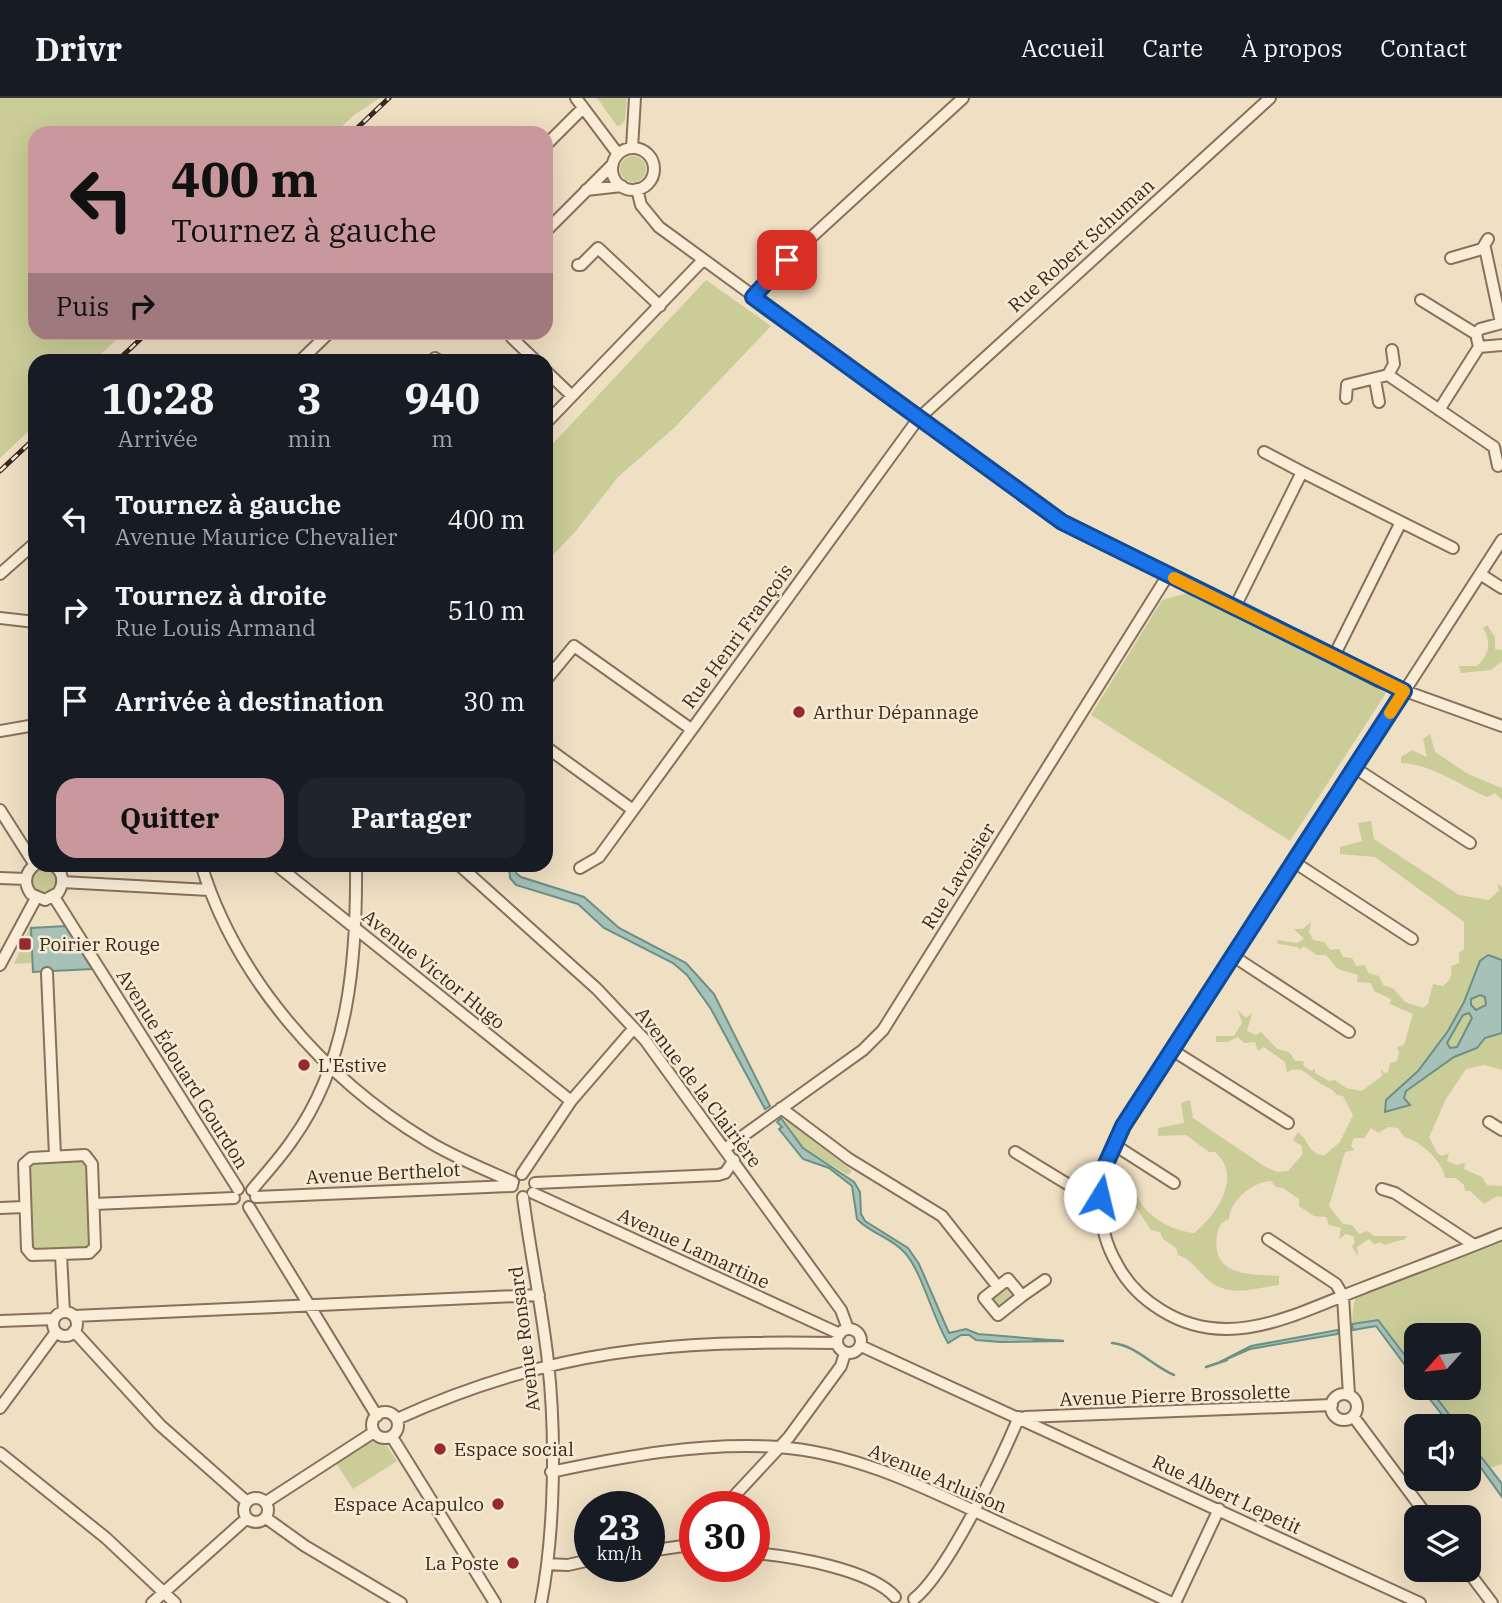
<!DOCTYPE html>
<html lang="fr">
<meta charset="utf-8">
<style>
body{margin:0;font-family:"IBM Plex Serif",serif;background:#20242c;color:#f1f3f6;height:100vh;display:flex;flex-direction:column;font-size:26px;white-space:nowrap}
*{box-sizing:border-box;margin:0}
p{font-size:23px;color:#9ea1a6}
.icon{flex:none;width:38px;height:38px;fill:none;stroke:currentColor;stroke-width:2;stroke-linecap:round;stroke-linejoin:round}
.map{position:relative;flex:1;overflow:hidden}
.sheet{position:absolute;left:28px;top:256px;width:525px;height:518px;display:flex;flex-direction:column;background:#171b24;border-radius:21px;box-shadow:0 7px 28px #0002}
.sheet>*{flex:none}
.guide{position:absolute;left:28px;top:28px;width:525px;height:214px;border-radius:21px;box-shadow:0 7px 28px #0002;background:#c9989d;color:#111;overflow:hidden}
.needle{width:46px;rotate:243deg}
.tools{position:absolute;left:1404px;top:1225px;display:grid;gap:14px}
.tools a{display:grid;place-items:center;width:77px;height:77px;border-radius:14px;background:#171b24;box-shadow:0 7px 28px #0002;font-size:35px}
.speed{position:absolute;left:574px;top:1393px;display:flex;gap:14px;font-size:35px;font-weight:700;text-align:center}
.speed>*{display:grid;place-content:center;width:91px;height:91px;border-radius:50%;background:#171b24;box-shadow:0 7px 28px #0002;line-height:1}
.speed small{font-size:18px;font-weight:400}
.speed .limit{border:10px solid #d22;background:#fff;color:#111}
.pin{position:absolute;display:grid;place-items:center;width:60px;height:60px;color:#fff;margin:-30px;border-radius:14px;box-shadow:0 4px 10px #0006}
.me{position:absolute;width:77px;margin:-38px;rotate:9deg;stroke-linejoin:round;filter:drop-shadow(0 0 5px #0008)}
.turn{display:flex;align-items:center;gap:24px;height:147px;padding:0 28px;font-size:32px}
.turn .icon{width:91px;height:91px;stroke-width:2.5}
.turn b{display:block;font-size:49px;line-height:60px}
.then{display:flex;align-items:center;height:66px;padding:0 28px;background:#0003;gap:14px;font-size:26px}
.eta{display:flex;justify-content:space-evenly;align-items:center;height:119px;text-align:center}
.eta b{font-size:42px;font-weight:700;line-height:49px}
.action{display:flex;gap:14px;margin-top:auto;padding:14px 28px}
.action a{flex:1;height:80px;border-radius:21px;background:#c9989d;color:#111;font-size:28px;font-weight:700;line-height:80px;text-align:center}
.action a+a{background:#20242c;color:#f1f3f6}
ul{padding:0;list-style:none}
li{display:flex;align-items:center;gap:21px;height:91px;padding:0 28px}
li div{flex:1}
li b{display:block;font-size:26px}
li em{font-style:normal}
header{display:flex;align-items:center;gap:42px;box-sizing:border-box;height:98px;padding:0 35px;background:#171b24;border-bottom:2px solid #363941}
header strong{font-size:33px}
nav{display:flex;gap:38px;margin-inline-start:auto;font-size:24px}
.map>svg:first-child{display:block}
.green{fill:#cacd97}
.water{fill:#a6c1b8;stroke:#6c9085;stroke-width:2;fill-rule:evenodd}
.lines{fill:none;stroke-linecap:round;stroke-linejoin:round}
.stream{stroke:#6c9085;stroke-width:2.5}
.street-casing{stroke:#89705a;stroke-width:14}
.street{stroke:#f9edd7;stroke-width:10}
.rail-casing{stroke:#392a1e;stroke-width:5}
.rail{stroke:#f6ead3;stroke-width:2.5;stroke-dasharray:8;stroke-linecap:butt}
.route-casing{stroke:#114b97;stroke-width:18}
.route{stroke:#1a73e8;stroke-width:12}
.slow{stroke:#f59e0b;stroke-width:12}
.poi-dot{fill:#992930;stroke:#f6ead3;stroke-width:2.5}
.labels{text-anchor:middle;stroke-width:5;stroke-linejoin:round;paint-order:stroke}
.street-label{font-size:19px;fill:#392a1e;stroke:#f6ead3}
.poi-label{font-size:19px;fill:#392a1e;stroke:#f6ead3;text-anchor:start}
</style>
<header>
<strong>Drivr</strong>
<nav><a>Accueil</a><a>Carte</a><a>À propos</a><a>Contact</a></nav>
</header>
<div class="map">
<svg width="1502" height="1505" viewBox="0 0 1502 1505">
<rect width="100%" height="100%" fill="#efdfc3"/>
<!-- green -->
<path class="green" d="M0,0H380L354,17L335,35H35V234L124,235L94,262H35V327L0,360Z
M597,0H627L625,22L621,27L617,28Z
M620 71a13 13 0 1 1 26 0a13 13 0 1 1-26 0Z
M706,182L771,228L674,330L618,379L575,434L546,464V353Z
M1188,495L1386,595L1290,743L1091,617L1162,502Z
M1487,527L1495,539V551L1502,552V563L1491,572L1461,575L1459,568H1477C1489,558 1492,544 1483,530Z
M1430,636L1435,654L1468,676L1502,690V702L1495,695L1487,699C1457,686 1434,667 1401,665V659L1412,652L1427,659L1423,641Z
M1371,723L1374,741L1459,797L1489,802L1499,792L1497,785L1502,789V972L1484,967L1466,971L1446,1001L1429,1039L1437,1055L1442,1058L1449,1055L1447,1063L1456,1067L1465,1065L1464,1071L1482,1079L1487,1087L1502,1088V1099L1497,1098L1484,1106L1470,1093H1465L1464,1087L1456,1080H1445C1444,1065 1419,1041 1405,1040L1398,1030L1388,1029L1379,1035L1371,1030L1364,1040H1354L1351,1047L1354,1052L1345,1054L1329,1108L1343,1126L1352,1127L1359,1136L1367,1133L1374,1138H1407L1405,1141L1384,1147L1381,1144L1374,1146L1369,1141L1357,1149L1358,1158L1352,1149L1355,1143L1353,1138L1346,1136L1339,1141L1341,1130L1329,1127L1326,1119L1314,1118L1299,1108V1101L1283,1090L1276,1089L1271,1083C1253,1083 1230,1103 1229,1121C1221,1124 1218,1129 1217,1137C1211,1179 1250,1176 1279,1178V1187C1252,1190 1227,1202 1204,1178C1196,1170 1190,1161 1178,1157L1176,1150L1163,1141L1160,1134L1151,1132L1128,1097L1135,1089C1138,1115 1171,1133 1194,1135C1217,1117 1243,1077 1215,1054H1209L1186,1037L1158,1038V1030L1184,1025L1181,1005L1190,1002L1193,1020L1264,1068L1277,1074L1288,1073L1302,1057V1048L1293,1042L1298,1034C1309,1042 1309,1058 1325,1057L1340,1044L1353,1017L1343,998L1337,997C1332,989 1326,990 1318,984C1307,976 1301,967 1287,974L1285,964L1264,949L1258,953L1255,944L1244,945L1238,939L1228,944H1216V938H1234L1242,925L1238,912L1246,920L1252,915L1247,933L1256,937L1261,934L1277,951L1289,954L1295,963H1304L1303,967L1311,973L1315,971V975L1329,983L1335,982L1346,990L1362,993L1382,978L1381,971L1384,975L1388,974L1390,965L1397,963L1399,954L1397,949L1404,947L1413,916L1390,906L1391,901L1374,893L1371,885L1357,884L1358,877L1338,871L1326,857H1317L1303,848L1300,852L1298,849L1278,846L1277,842L1297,845L1304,841L1294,831H1303L1311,824L1309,834L1313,842L1324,844L1330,852L1339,851L1343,859L1352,860L1356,868L1365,867L1368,875L1379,878L1383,887L1394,891L1405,904L1423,910L1428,906L1433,886L1443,888C1450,883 1453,876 1451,868L1459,865V855L1464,851V824L1375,759L1340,756V749L1362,743L1358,725Z
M33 783a11 11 0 1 1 22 0a11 11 0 1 1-22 0Z
M31,826L32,865L14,866Z
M783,1019L852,1073L848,1077L803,1050Z
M89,1061L95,1149L29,1155L24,1066Z
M1502,1138V1366L1490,1370L1468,1342V1328H1458L1429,1290H1468V1237H1416V1272L1378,1222L1352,1226L1353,1210L1358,1192Z
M1007,1187L1014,1196L996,1209L990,1200Z
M370,1343L387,1348L397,1363L353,1391L336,1365Z"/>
<!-- water -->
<path class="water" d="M509,767H515L516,775L521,779L584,799L619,830L686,865L714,896L770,1008L765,1011L711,911L687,877L673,865L604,830L578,806L516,787L510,780Z
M66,828L92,871L33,874L31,830Z
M1488,857L1502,862V935L1485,940L1477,950L1454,959L1406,993L1404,1000L1410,1007L1385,1014L1386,1002L1418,973L1448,933L1464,904L1480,863ZM1480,897L1485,899L1486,907L1476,912L1471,907V901ZM1469,915L1472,920L1457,949L1450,950L1447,945L1463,917Z
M781,1020L803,1050L854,1084L860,1094L861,1116L865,1123L908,1150L919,1166L949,1235L966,1231L978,1236L1063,1243L1000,1244L976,1242L969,1237H961L948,1245C933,1220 922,1175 906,1156C893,1140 871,1136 857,1121L852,1088L829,1070L803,1061L779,1031L782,1029L777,1024Z
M1378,1222L1416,1272V1282L1376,1228L1353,1232L1352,1226Z
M1338,1232V1236L1250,1251L1220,1264L1251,1248Z
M1421,1290H1429L1458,1328L1447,1323Z
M1468,1342L1502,1386V1399L1468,1352Z"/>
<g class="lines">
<!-- stream -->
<path class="stream" d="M1034,1242L1063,1243
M1112,1245C1136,1247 1152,1268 1174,1277
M1206,1269L1227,1262"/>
<defs>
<path id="street" d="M576,0L618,56
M546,47L583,10
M632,50L635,0
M612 71a21 21 0 1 1 42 0a21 21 0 1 1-42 0Z
M637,91L641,107L659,129L1062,423L1380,584L1502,628
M586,92L622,88
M546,133L613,66
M1485,150L1501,225
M1451,160L1482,151L1488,141
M578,167H581L598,150L660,208
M753,199L768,179L963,0
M1421,202L1476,236
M1502,225L1480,231L1476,236L1479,249L1502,247
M517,234L512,240L535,262
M435,260L438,262
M301,262L330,234
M546,273L572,298
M1388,277L1394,266L1392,252
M1375,282L1379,304
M1346,300L1347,287L1388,277L1494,349L1498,368
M1439,312L1479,249
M546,325L703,162
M1264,354L1302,374
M1401,424L1453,450
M1502,442L1117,1039C1096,1080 1094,1126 1117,1166C1127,1185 1143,1201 1161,1212C1229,1255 1297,1215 1363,1190C1409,1172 1456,1155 1502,1136
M0,476L35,445
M1480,476L1502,490
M1234,511L1302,374L1401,424L1333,560
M0,520L35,524
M546,582L574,548L691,631
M0,633L35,627
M546,649L633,712
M1355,670L1470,745
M0,712L35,767
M1294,764L1412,841
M36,766C25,774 23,785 31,796L45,802L58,795C65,784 63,773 52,766
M201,766C236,881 325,981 426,1042C453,1059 484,1071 513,1084
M275,766L571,1003
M458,766L597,891L645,942L841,1212L848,1231
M580,770L599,759L918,321L1270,0
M0,780L26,781
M62,784L209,792
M54,799L238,1091
M1233,858L1349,934
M0,867L36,800
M47,875L55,1058
M1172,952L1288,1025
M781,1010L849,1061L942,1118L998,1189
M1489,1024L1502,1032
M1113,1046L1174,1085
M726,1050L863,952L883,932L1168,477
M1015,1054L1100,1106
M85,1057L92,1066L95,1149L89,1155L32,1157L27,1151L24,1066L31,1060Z
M522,1076L571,1003L634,930
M535,1085L718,1077L725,1075L734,1062
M1382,1091L1395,1095L1474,1147
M252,1092C266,1075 281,1059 293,1041C349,963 357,860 356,766
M533,1095L840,1236
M256,1099L512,1088
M523,1099C530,1154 542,1209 548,1264C556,1336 555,1434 541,1505
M94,1106L234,1100
M249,1109L377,1318
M0,1110L24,1109
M1268,1141L1336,1186L1343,1198L1349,1297
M61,1157L64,1214
M1008,1181L1022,1198L998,1217L984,1200Z
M1022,1198L1045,1182
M53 1226a12 12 0 1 1 24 0a12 12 0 1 1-24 0Z
M74,1218L539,1197
M0,1223L54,1221
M837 1243a12 12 0 1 1 24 0a12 12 0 1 1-24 0Z
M74,1233L160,1327L247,1404
M861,1248L1420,1505
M1331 1309a13 13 0 1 1 26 0a13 13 0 1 1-26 0Z
M0,1310L56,1234
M372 1327a13 13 0 1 1 26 0a13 13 0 1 1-26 0Z
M1353,1318L1428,1419
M1025,1319L1332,1307
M397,1321C550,1251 671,1242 837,1245
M392,1339L495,1505
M0,1355L106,1440L175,1505
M551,1374C626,1358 701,1344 778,1349C858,1355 927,1391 998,1424C1056,1451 1114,1477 1172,1505
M244 1412a12 12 0 1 1 24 0a12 12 0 1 1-24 0Z
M266,1404L374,1334
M724,1409L789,1339L841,1268L845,1255
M266,1420L305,1448L401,1505
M649,1453L683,1448L695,1439
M754,1455C791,1458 870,1471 895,1499
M547,1466L568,1467L590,1462
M1467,1472L1492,1505
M914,1501C948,1474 1001,1362 1019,1319
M152,1505L247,1420
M1175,1505L1219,1411"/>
</defs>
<!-- street casing -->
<use href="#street" class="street-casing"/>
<!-- street -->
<use href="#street" class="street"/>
<defs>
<path id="rail" d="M352,35L389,0
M118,262L148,234
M0,373L35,340"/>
</defs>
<!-- rail casing -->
<use href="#rail" class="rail-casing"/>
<!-- rail -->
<use href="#rail" class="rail"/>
</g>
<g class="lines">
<defs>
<path id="route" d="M787,162L753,199L1062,424L1404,593L1123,1028L1105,1068L1100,1099"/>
</defs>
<!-- route casing -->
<use href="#route" class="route-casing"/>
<!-- route -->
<use href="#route" class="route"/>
<!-- slow -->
<path class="slow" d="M1174,480L1404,593L1390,615"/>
</g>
<!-- markers -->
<g class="poi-dot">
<circle cx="799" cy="614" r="7"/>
<rect x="18" y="839" width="14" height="14" rx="3.5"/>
<circle cx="304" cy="967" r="7"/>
<circle cx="440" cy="1351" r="7"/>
<circle cx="498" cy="1406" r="7"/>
<circle cx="513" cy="1465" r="7"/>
</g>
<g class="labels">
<!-- street labels -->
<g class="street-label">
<text transform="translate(1081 147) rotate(-42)" y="7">Rue Robert Schuman</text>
<text transform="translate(737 538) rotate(-54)" y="7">Rue Henri François</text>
<text transform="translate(958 778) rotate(-58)" y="7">Rue Lavoisier</text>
<text transform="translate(434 871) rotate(39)" y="7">Avenue Victor Hugo</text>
<text transform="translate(183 971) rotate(58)" y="7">Avenue Édouard Gourdon</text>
<text transform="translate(699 989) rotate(53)" y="7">Avenue de la Clairière</text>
<text transform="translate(383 1075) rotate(-3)" y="7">Avenue Berthelot</text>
<text transform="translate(694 1150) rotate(25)" y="7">Avenue Lamartine</text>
<text transform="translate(524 1241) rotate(-97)" y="7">Avenue Ronsard</text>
<text transform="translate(1175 1297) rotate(-2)" y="7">Avenue Pierre Brossolette</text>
<text transform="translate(938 1380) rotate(23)" y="7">Avenue Arluison</text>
<text transform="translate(1227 1396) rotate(25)" y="7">Rue Albert Lepetit</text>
</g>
<!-- poi labels -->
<g class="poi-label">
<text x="813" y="621">Arthur Dépannage</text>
<text x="39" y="853">Poirier Rouge</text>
<text x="318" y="974">L'Estive</text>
<text x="454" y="1358">Espace social</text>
<text x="484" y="1413" text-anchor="end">Espace Acapulco</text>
<text x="499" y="1472" text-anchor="end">La Poste</text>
</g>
</g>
</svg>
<div class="tools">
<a><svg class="needle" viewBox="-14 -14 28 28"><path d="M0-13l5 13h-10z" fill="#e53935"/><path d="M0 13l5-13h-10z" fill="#9ea1a6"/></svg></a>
<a><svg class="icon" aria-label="sound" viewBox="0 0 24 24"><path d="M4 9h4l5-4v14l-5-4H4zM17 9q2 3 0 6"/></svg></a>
<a><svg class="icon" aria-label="layers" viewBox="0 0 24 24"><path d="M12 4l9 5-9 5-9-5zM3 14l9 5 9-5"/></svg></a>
</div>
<div class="speed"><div>23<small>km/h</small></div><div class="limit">30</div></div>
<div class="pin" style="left:787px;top:162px;background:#d93025"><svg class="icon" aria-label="arrive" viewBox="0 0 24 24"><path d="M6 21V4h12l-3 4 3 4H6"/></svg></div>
<svg class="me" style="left:1100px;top:1099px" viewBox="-20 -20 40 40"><circle r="19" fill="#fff"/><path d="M0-13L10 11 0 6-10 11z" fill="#1a73e8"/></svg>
<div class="guide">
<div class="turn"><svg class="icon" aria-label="left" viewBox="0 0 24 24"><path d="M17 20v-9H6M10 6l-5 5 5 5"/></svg><div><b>400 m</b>Tournez à gauche</div></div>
<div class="then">Puis<svg class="icon" aria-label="right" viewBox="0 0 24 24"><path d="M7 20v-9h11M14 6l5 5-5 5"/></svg></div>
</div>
<section class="sheet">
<div class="eta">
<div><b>10:28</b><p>Arrivée</p></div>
<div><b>3</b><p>min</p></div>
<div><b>940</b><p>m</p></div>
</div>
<ul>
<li><svg class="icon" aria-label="left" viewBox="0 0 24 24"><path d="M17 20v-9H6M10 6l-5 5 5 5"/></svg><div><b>Tournez à gauche</b><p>Avenue Maurice Chevalier</p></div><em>400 m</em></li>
<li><svg class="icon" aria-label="right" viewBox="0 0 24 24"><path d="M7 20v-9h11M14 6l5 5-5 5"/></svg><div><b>Tournez à droite</b><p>Rue Louis Armand</p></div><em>510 m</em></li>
<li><svg class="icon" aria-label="arrive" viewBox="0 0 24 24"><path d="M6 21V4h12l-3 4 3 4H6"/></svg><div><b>Arrivée à destination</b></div><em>30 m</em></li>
</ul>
<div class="action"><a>Quitter</a><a>Partager</a></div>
</section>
</div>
